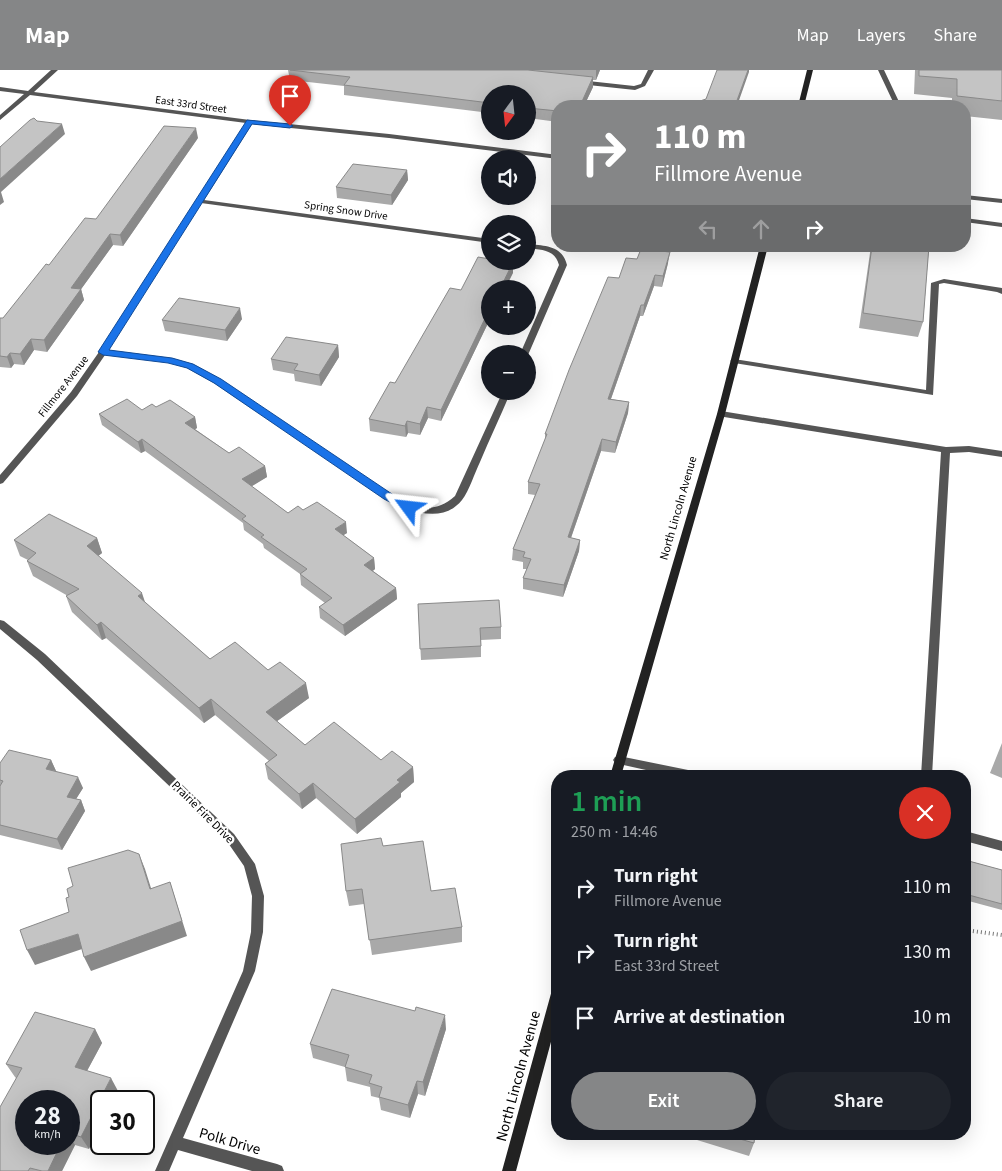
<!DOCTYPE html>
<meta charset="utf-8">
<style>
body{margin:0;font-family:"Source Sans 3",sans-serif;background:#20242c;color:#f1f3f6;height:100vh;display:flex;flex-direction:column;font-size:19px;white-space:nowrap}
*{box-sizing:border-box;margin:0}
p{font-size:16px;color:#9ea1a6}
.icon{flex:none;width:28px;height:28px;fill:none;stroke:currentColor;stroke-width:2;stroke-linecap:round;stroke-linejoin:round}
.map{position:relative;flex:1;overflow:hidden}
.side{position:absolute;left:551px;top:700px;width:420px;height:370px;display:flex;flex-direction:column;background:#171b24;border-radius:20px;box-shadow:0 5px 20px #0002}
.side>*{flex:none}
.hud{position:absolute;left:551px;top:30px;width:420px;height:152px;border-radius:20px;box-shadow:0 5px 20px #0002;background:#858687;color:#fff;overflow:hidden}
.needle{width:32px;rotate:195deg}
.buttons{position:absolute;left:481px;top:15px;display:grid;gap:10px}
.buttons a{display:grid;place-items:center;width:55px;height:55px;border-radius:50%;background:#171b24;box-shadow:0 5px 20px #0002;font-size:25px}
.speed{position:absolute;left:15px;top:1020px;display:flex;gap:10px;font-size:25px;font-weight:700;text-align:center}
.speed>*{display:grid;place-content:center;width:65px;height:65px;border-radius:50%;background:#171b24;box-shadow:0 5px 20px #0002;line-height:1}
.speed small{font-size:12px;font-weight:400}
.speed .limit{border:2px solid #111;border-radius:8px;background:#fff;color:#111}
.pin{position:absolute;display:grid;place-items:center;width:42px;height:42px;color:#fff;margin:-51px -21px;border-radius:50% 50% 50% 0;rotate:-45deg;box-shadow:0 0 5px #0007}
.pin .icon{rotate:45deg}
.me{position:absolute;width:55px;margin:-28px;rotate:300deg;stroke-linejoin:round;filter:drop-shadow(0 0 4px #0008)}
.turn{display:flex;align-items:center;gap:18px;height:105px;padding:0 20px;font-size:22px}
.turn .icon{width:65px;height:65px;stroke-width:2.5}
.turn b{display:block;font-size:35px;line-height:42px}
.lanes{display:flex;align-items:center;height:48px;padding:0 20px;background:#0003;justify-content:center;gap:25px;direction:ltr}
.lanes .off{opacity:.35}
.round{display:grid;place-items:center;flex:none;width:52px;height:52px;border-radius:26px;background:#20242c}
.head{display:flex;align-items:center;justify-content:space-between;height:85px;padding:0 20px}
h1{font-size:30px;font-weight:600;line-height:38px;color:#1e9e55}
.button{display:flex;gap:10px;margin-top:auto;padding:10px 20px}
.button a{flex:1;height:58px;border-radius:30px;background:#858687;color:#fff;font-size:20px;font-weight:600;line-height:58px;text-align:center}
.button a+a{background:#20242c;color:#f1f3f6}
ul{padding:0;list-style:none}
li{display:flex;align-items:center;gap:15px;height:65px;padding:0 20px}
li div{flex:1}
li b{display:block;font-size:19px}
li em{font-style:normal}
header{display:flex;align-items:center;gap:30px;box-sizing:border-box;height:70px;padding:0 25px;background:#858687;color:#fff}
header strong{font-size:24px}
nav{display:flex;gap:28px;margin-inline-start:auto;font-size:18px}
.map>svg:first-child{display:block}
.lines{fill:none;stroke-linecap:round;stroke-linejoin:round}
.path{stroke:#777;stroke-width:4;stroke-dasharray:1 3;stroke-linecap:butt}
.lane{fill:#555;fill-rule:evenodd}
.street{fill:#555;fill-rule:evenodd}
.secondary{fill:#222;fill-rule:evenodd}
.wall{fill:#a9a9a9;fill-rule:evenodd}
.shaded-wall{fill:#898989}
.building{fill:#c4c4c4;stroke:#898989}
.route{fill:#1a73e8;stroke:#114b97}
.labels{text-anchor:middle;stroke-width:4.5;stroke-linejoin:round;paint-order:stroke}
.far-street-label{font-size:11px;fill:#000;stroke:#fff}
.street-label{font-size:12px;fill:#000;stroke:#fff}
.near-street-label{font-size:15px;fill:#000;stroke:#fff}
</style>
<header>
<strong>Map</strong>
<nav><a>Map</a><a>Layers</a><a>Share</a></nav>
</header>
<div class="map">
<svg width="1002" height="1101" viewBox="0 0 1002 1101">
<rect width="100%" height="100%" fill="#fff"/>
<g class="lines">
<!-- path -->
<path class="path" d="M965,860L1002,865"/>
<!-- lane -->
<path class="lane" d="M878,0H884L901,36H895Z
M965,125L1002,129V133L965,129Z
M965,148L1002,153V157L965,152Z
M944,209L1002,218V224L997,222L944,213L939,214L933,325L734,293L730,291L734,289L926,320L931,213Z
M721,341L946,377L969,376L1002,381V387L969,382L950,383L932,706H921L941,382L718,346L717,344Z
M619,686L693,701L697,703L699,706H673L619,694L615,693L613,690L615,687Z
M965,761L1002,771V781L965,771Z"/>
<!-- street -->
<path class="street" d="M51,0H58L34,22L250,50L389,64L558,85V89L389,68L252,54L204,130L490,169V173L201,133L108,280L171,288L193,294L220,309L391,424C415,437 432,446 455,426L503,321H511C501,345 490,368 480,392C475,402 469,421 462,430C442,455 408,441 385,428L214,313L187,298L168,292L105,285L77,326L3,413L0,414V405L71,322L99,282L246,53L30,25L0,50V45L24,24L0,21V17L28,21Z
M648,0H654L645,16L635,20L579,14L576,12L579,10L634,16L641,14Z
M528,174C545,176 562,175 567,195L528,285L520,284L559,195C555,179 541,180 528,178Z
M0,550L4,551L45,584L234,764L255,794L264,826L263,862L255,901L183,1068L277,1094L282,1096L284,1101H252L178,1080L169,1101H155L243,901L251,862L252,826L244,796L226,770L37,590L0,559Z"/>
<!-- secondary -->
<path class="secondary" d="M807,0H813L804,36H798Z
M760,176H768L725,344L621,706H610L717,344Z
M558,914V946L516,1101H502L552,920L554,916Z"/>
</g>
<!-- wall -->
<path class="wall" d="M288,0H600L596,10H593V17L584,36H558V52L528,48V24H490V43L344,25V16L290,10Z
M915,0H1002V50L965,46V36H952V28L914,24Z
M198,68L123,176L113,175L81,219L84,230L47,282L34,280L24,295L14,294L11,298L0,297V248H3L49,195L96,149Z
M407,100L408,110L392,135L337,128L336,117Z
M871,176H929L923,252L918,267L859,258Z
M637,189L668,193L662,217L654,216L643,246H640L611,329L629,332L628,343L615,383L601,381L571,468L580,470L579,481L563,527L523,519V508L527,499H523V492L512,490L513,479L535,425L528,424V412L545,370V364L619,208Z
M513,203L490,219V249L441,351L428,348L420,365L408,363L406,367L370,361L369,349L461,220Z
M242,249L227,271L165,261L162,250Z
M338,275L339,287L321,316L295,311L294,304L273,300L271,289Z
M156,337L195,347L197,358L195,359L229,383L265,396L267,407L251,416L288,443L303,440L347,463L343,465L374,488L375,499L373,501L396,518L397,529L345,566L320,548L319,537L325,533L301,515L300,504L264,478L263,474L244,460L243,453L145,381L141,383L102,355L99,344L142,340Z
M97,468L102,483L98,486L145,533L210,589L268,600L309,628L277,651L305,675L381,690L413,697L414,712L401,723V727L357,764L316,728L302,739L268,709L265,694L269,691L215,645L204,653L106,568L102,570L72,542L66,526H68L33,506L27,491L28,490L20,486L14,470Z
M418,534L501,557V569L481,570V587L421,590Z
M1002,673V708L990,703Z
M51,690L56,701L83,718L76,729L81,730L85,741L62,780L0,765V693Z
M383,776L431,821L462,857V872L372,885L364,834L349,836L346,821Z
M965,790L1002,800V840L965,830Z
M95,959L102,973L87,1001L118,1021L113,1031H101L89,1079L75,1075L62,1101H0L16,1008L15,1007L6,994ZM26,1031H69V1074Z
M446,959L425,1026L418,1024L410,1048L381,1040L379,1028L371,1026L370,1017L347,1011L345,997L313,988L310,974Z
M698,1064H755L754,1073L749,1086L697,1070Z"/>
<!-- shaded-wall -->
<path class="shaded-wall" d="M596,0H600L596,10Z
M748,0H749V2L737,36H735Z
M593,7V17L584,36H580Z
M62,54L65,64L1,122L4,132L0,135V109Z
M196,58L198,68L123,176L120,165Z
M407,100L408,110L392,135L391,125Z
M110,164L113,175L74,229L71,218Z
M670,182L668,193L662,217L663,206Z
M513,192V203L505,219H500Z
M655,205L654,216L643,246L644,235Z
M81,219L84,230L47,282L44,270Z
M641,235L640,246L607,340L608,329Z
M240,238L242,249L227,271L225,260Z
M490,238V249L441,351V340Z
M31,269L34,280L24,295L20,284Z
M338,275L339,287L321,316L319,305Z
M10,283L14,294L11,298L7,287Z
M629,332L628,343L615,383L616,372Z
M427,337L428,348L420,365V354Z
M195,347L197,358L187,364L185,353Z
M407,351L408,363L406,367L405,356Z
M142,369L145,381L141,383L138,372Z
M602,369L601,381L567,479L568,467Z
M265,396L267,407L244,421L242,409Z
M346,452L347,463L336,470L335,459Z
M97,468L102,483L92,491L87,476Z
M580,470L579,481L563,527L564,515Z
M374,488L375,499L365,506L364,495Z
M396,518L397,529L345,566L343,555Z
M142,523L147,538L138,526Z
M101,552L106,568L102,570L97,555Z
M306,613L309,628L269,657L266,642Z
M211,629L215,645L204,653L199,638Z
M51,690L56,701L46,699Z
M413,697L414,712L401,723V727L357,764L355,749L397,710Z
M78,707L83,718L71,737L67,727Z
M313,713L316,728L302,739L299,724Z
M81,730L85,741L62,780L57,769Z
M139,784L145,799L156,834L150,819Z
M170,812L187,866L91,901L84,887Z
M78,864L85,878L35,895L27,880Z
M445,945L446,959L425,1026L423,1012Z
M95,959L102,973L82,1010L75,997Z
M111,1008L118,1021L113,1031H101V1055L89,1079L81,1067Z
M417,1011L418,1024L410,1048L408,1035Z
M69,1065L75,1075L62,1101H48L61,1074H69Z"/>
<!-- building -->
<path class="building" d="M290,0H528L593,7L580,36H558V41L528,38V24H490V33L344,15L350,7Z
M717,0H748L735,36H685L706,29Z
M919,0H1002V31L957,26V9L919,6Z
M34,48L37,51L62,54L0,109V77L30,50Z
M164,56L196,58L120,165L110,164L71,218L81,219L44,270L31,269L20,284L10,283L7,287L0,286V248H3L46,194L49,195L85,148L96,149Z
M353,94L407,100L391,125L336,117Z
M872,176H929L923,252L863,243Z
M641,179L670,182L663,206L655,205L644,235H641L608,329L629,332L616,372L602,369L568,467L580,470L564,515L523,508L531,489L523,487L525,482L513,479L540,414L528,412L547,364H545L569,300L608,207L619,208L626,188L637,189Z
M478,187L490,189V191H506L513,192L500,219H490V238L441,340L427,337L420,354L407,351L405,356L369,349L390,312L395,313L450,218L461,220Z
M179,228L240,238L225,260L162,250Z
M286,267L338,275L319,305L294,300L298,294L271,289Z
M127,329L142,340L152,334L156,337L170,330L195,347L185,353L229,383L239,377L265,396L242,409L288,443L298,436L303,440L317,432L346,452L335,459L374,488L364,495L396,518L343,555L319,537L332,528L300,504L307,499L261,467L264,465L242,449L246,446L142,369L138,372L99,344Z
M49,444L97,468L87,476L142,523L138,526L210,589L235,572L268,600L280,592L306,613L266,642L305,675L334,652L381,690L392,681L413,697L397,710L400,712L355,749L313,713L299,724L265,694L277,685L211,629L199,638L101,552L97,555L66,526L79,519L27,491L36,483L14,470Z
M499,530L501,557L480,558L481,576L420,579L418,534Z
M9,680L51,690L46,699L78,707L67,727L81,730L57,769L0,755V716L3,711L0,710V693Z
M381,768L383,776L423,771L431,821L455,818L462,857L369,870L362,819L346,821L341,774Z
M128,780L139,784L150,819L170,812L182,851L84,887L78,864L27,880L20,860L69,842L66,828L69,827L67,819L73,816L68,798Z
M965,790L1002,800V834L965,824Z
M332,919L415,941L416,937L445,945L423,1012L417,1011L408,1035L379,1027L382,1017L369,1013L372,1005L345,997L349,985L310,974Z
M35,942L95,959L75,997L111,1008L81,1067L69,1063V1031H26V1074H61L48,1101H42L30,1098L28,1101H0V1037L22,998L6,994Z
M722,1064H755L754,1073Z"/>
<!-- route -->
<path class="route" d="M247,50L290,54L293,56L290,58L252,54L109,280L172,288L193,294L221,309L392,424L412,436L414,438L412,440H405L384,429L214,313L187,298L168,293L103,285L98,282Z"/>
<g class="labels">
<!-- far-street labels -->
<g class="far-street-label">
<text transform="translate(191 34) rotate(8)" y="4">East 33rd Street</text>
<text transform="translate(346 140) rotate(8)" y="4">Spring Snow Drive</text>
<text transform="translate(63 316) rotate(-52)" y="4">Fillmore Avenue</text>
</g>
<!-- street labels -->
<g class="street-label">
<text transform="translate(678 438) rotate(-74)" y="4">North Lincoln Avenue</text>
<text transform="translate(203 742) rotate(45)" y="4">Prairie Fire Drive</text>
</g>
<!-- near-street labels -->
<g class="near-street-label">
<text transform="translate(518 1006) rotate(-75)" y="5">North Lincoln Avenue</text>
<text transform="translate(230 1071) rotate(16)" y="5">Polk Drive</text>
</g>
</g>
</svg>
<div class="buttons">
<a><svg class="needle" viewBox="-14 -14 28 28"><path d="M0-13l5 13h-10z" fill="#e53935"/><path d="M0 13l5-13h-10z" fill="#9ea1a6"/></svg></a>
<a><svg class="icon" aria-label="sound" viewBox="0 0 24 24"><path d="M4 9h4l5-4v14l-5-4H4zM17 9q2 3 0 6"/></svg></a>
<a><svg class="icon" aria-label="layers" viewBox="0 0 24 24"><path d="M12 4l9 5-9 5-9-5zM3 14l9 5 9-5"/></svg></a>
<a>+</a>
<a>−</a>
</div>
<div class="speed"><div>28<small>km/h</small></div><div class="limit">30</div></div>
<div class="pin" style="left:290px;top:56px;background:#d93025"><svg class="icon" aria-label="arrive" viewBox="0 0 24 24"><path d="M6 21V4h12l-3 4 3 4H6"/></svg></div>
<svg class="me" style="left:409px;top:438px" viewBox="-20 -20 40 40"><path d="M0-17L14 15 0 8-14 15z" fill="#1a73e8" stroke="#fff" stroke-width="4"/></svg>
<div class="hud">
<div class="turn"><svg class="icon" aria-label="right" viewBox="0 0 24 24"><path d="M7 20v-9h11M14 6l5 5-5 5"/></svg><div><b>110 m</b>Fillmore Avenue</div></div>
<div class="lanes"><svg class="icon off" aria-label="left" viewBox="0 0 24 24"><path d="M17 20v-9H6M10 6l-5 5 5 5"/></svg><svg class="icon off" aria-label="ahead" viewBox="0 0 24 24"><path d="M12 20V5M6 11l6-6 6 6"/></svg><svg class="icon" aria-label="right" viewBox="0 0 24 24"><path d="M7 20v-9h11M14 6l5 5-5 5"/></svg></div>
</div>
<section class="side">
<div class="head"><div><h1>1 min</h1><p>250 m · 14:46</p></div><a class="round" style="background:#d93025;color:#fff"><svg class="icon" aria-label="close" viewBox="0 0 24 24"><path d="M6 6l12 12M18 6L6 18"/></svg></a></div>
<ul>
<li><svg class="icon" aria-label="right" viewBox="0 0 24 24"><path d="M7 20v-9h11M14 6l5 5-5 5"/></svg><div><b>Turn right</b><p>Fillmore Avenue</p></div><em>110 m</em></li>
<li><svg class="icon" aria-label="right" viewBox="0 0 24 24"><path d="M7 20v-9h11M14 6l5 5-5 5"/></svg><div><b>Turn right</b><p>East 33rd Street</p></div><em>130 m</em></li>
<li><svg class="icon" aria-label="arrive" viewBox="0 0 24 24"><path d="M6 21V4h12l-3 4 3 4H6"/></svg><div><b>Arrive at destination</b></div><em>10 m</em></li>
</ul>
<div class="button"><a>Exit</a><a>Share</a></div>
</section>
</div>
